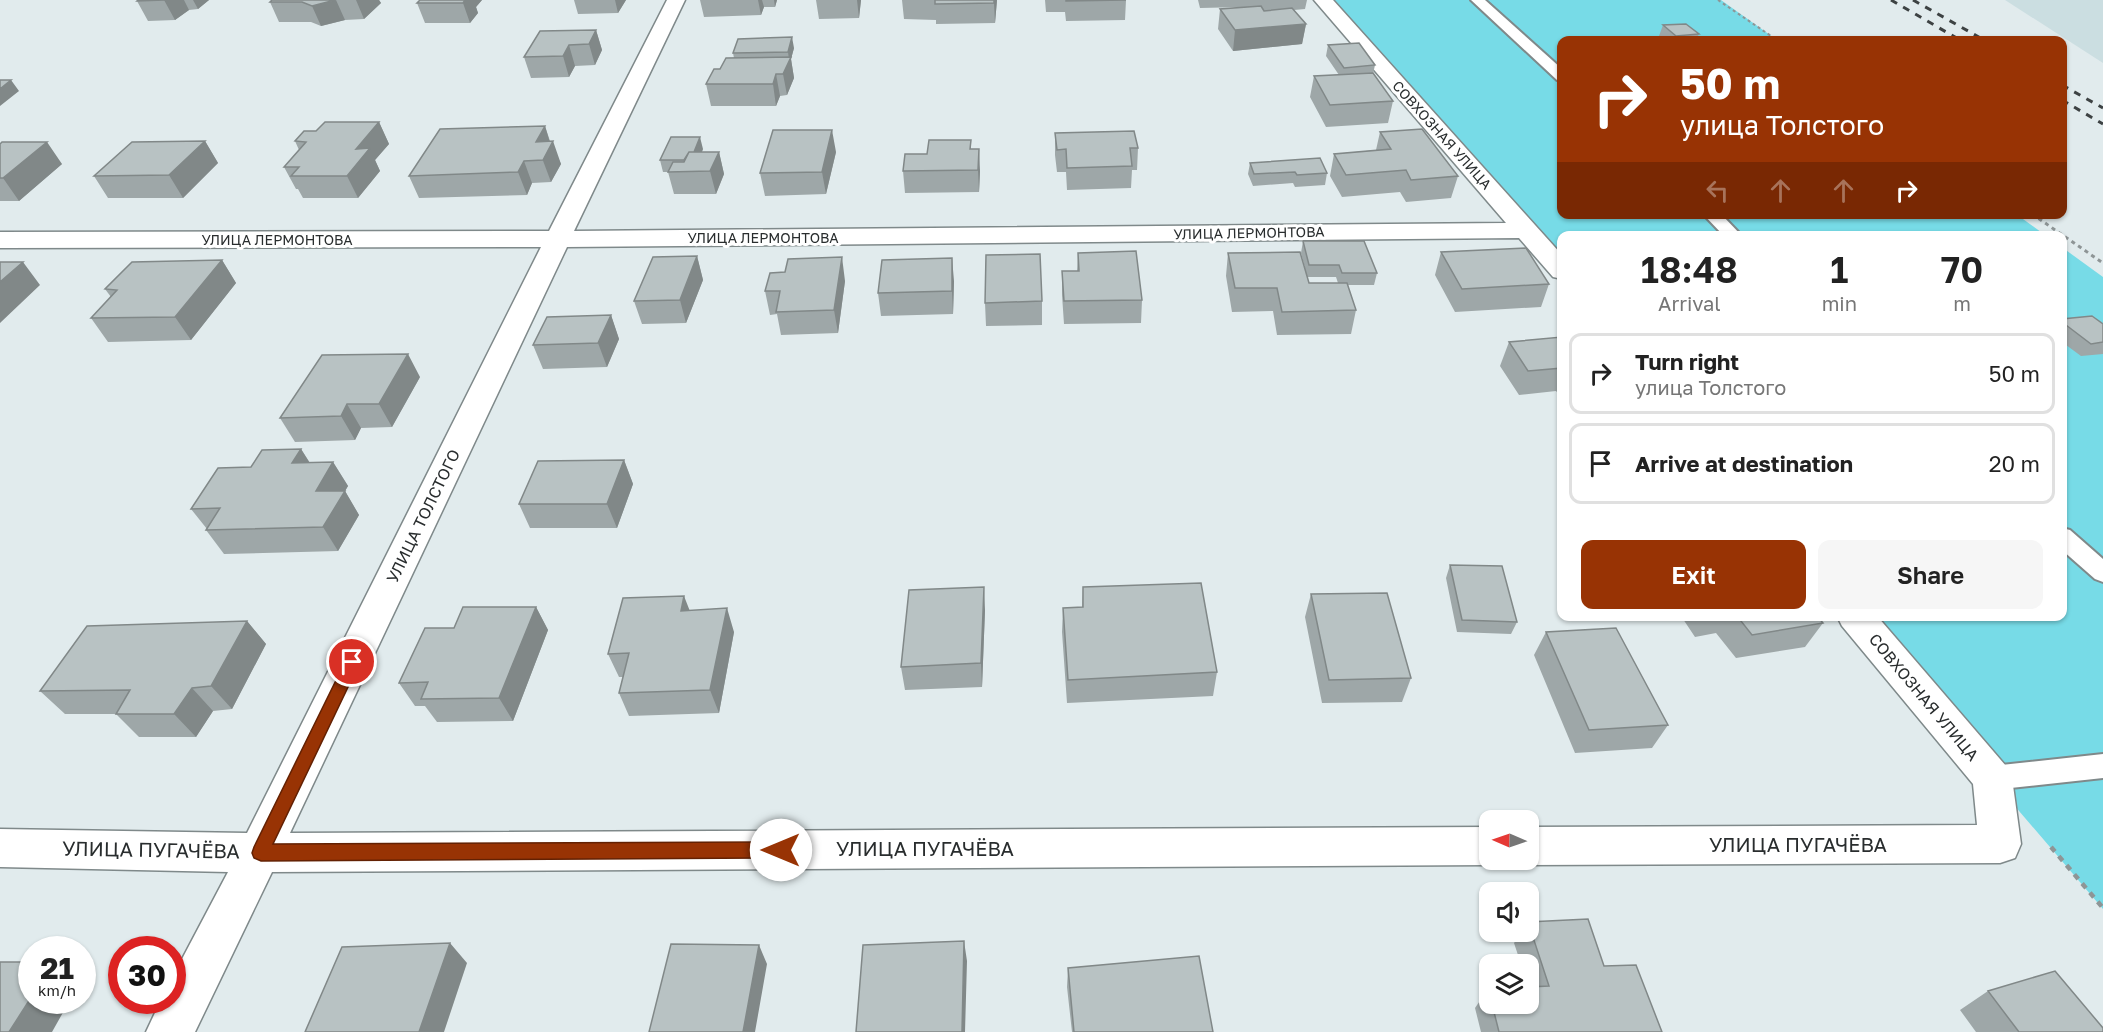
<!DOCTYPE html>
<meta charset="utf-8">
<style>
body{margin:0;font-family:"Golos Text",sans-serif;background:#f6f6f6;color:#222;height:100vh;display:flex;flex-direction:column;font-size:22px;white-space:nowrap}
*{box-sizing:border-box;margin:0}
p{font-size:20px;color:#767676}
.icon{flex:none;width:33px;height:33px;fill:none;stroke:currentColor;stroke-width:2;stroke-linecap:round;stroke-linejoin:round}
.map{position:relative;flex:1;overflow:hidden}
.sheet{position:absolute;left:1557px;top:231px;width:510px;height:390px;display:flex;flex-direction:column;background:#fff;border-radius:12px;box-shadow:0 2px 4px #0004}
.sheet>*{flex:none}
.hud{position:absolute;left:1557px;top:36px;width:510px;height:183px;border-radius:12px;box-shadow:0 2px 4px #0004;background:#983304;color:#fff;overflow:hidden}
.needle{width:39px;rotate:272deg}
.controls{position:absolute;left:1479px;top:810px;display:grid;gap:12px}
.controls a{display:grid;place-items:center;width:60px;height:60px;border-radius:12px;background:#fff;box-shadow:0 2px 4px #0004;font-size:30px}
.speed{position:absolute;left:18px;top:936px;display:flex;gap:12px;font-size:30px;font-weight:700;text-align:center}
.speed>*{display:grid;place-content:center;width:78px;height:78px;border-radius:50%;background:#fff;box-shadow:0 2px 4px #0004;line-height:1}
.speed small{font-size:15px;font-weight:400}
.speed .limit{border:9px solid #d22;background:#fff;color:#111}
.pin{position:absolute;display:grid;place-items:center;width:51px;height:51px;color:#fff;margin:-26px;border:3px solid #fff;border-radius:50%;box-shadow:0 2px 6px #0007}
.me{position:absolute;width:66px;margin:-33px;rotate:270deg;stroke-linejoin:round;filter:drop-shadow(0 0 4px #0008)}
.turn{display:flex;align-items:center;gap:21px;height:126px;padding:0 24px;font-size:27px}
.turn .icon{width:78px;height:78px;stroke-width:2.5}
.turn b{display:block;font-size:42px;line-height:51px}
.lanes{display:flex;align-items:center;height:57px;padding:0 24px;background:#0003;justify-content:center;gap:30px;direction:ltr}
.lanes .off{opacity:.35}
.eta{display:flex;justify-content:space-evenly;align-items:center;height:102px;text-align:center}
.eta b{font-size:36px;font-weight:600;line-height:42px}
.primary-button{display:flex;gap:12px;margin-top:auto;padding:12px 24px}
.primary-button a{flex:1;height:69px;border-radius:12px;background:#983304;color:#fff;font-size:24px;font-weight:600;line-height:69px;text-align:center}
.primary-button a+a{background:#f6f6f6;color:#222}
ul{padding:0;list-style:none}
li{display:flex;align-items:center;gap:18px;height:81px;margin:0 12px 9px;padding:0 12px;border:3px solid #e0e0e0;border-radius:12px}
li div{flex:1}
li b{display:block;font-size:22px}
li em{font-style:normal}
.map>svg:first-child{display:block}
.built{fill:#cbdee1}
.green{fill:#77dbe7}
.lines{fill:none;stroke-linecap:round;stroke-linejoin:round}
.service-casing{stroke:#7f898a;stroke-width:4}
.minor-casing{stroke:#7f898a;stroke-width:3}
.path-far2{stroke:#8e9596;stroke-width:2;stroke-dasharray:3 3;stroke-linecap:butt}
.path-far1{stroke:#8e9596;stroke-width:3;stroke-dasharray:4 4;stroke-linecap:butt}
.path{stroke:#8e9596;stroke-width:4.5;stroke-dasharray:6 6;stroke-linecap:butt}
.service{fill:#fff;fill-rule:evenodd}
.minor{fill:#fff;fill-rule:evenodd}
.rail{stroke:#3d4243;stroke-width:3;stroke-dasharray:7 7;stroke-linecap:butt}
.wall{fill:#9ea7a8;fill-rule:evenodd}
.shaded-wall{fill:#818888}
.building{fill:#b8c2c3;stroke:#818888;stroke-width:1.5}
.route{fill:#983304;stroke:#632103;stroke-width:1.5}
.labels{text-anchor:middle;stroke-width:6;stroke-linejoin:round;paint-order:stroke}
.far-street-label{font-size:14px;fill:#292d2e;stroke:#fff}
.street-label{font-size:16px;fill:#292d2e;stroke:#fff}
.near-street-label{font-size:20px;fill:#292d2e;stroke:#fff}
</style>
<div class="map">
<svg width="2103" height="1032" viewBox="0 0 2103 1032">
<rect width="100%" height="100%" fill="#e1ebed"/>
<!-- built -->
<path class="built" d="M2005,0H2103V63Z"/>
<!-- green -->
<path class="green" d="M1320,0H1721L1777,40H1562V214H2016L2045,235L1562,236L1561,280Z
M2063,248L2103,277V909L1853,617L2062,616Z"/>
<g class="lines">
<defs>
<path id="service" d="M1471,0H1485L1562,69V81L1557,80Z
M1703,214H1721L1742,236H1724Z
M2062,528L2070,530L2103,559V582L2095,579L2062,550Z
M2103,754V778L1992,790L1982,787L1978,778L1982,769L1992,766Z"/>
<path id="minor" d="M667,0H685L574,231L1506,223L1314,0H1333L1562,255V279L1553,277L1519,238L567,247L290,833L1490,827V860H1505L1490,865L272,872L195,1032H146L161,1000H172V978L228,872L0,867V829L247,833L541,247L0,248V232L549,231Z
M1837,616H1877L2006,766L2012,778L2021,844L2015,858L2000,863L1528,865L1513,860H1528V827L1977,825L1973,784L1842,626Z"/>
</defs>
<!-- service casing -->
<use href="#service" class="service-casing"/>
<!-- minor casing -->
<use href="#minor" class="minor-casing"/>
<!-- path-far2 -->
<path class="path-far2" d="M1718,0L1777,40"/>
<!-- path-far1 -->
<path class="path-far1" d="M2032,214L2103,263"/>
<!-- path -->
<path class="path" d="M2051,847L2103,908"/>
<!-- service -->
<use href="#service" class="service"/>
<!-- minor -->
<use href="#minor" class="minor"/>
<!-- rail -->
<path class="rail" d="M1891,0L1960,40
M1913,0L1984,40
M2062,85L2103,108
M2062,100L2103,124"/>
</g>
<!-- wall -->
<path class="wall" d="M138,0H209L198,9L189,10L175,20L148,21L137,1Z
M272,0H379L381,3L364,19L345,20L321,26L311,22H279L270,2Z
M420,0H482L476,7L478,13L470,23H425L417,3Z
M574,0H626L618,13L578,14Z
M700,0H777L775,7H764L761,15L704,17Z
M816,0H861L859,18L819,19Z
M902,0H997L995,23L936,24V20L904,19Z
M1045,0H1126L1125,20L1066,21L1065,12H1046Z
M1198,0H1307L1305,9L1294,10L1306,24L1302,44L1233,51L1218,29L1220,9L1244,7L1200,8Z
M1663,25L1699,34L1696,40H1664L1659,36Z
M596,30L602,50L595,65L575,66L569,77L531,78L524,57Z
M1328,45L1375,65L1373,74L1393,101L1388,123L1326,127L1310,97L1314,76L1339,75L1326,56Z
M794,48L791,59L794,78L787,95L780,96L776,106H711L706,84L720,69L734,58L733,53Z
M379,122L389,144L375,160L380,171L358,198H303L298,189H296L284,167L299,150L295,141L316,131Z
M545,126L550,141L561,164L551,182L532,183L527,195L419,198L409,176Z
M1380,132L1458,176L1451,198L1406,202L1400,192L1342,197L1330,176L1334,154L1376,150Z
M1055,133L1138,148L1137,170H1132L1131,188L1067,190L1066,172H1057L1055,155Z
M971,140V149L980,171L979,192L905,193L903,171L927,154Z
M205,141L218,163L183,198H108L94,176Z
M0,144L62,164L19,201H0Z
M703,149L702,152H719L724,174L716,194H674L668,172H663L660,160Z
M836,152L826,194L765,196L760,173Z
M1250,163L1327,173L1325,185L1295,187L1293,183L1253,186L1248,174Z
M1303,241L1377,273L1374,285H1348L1356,310L1351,334L1277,335L1273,311L1232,312L1226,276L1228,253L1305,268L1301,253ZM1307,277H1336L1338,283H1309Z
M1441,252L1549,284L1541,307L1455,312L1435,275Z
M1078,253L1142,300L1141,323L1064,324L1062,295V271H1077Z
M697,256L703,280L686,323L642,324L634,301Z
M222,260L236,283L191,340L108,342L91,318L111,297L105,289Z
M845,281L838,333L781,335L777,314L770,315L765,291Z
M954,281L953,314L881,316L878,293Z
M1042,301V325L986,326L985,303Z
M611,315L619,339L607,367L543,369L533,345Z
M2062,319L2103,324V354L2081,356L2062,342Z
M1562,337V398L1556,391L1519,395L1500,366L1509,342Z
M420,377L392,427L361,428L355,440L295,442L280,418Z
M301,449L310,463L333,462L348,486L345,491L359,515L338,551L224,554L206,530L207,529L191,509L251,467Z
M624,460L633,484L617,528H530L519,504Z
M1450,565L1517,622L1511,634L1457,632L1446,578Z
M1083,587L1217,672L1213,696L1067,703L1062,632L1063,608L1082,607Z
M1311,594L1411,678L1402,702L1322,703L1305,617Z
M536,607L548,630L513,721L437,722L425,706H415L399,683L454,628Z
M689,610L734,632L719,713L629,716L619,693L623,677H619L608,654Z
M985,610L982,687L905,690L901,667Z
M1681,616H1817L1823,623L1805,647L1736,658L1716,633L1695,637Z
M247,621L266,644L232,709L213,711L196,737H139L116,714H65L40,691Z
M1546,632L1668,725L1652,748L1575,753L1534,655Z
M1528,922L1662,1032H1481L1475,1008L1488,989H1490V1004H1528V964H1521L1514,943L1522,932H1528Z
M1068,968L1213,1032H1072L1067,987Z
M1988,991L2103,1032H1976L1960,1010Z"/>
<!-- shaded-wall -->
<path class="shaded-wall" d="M164,0H184L189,10L175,20Z
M193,0H209L198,9Z
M336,0L345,20L321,26L312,6Z
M356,0H379L381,3L364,19Z
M465,0H482L476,7L478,13L470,23L463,3Z
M615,0H626L618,13Z
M758,0H762L764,7L761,15Z
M774,0H777L775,7Z
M857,0H861L859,18Z
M994,0H997L995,23L994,3Z
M1306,24L1302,44L1233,51L1235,30Z
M596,30L602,50L595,65L589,44Z
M792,37L794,48L791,59L794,78L787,95L783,74L789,60L788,52Z
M569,45L575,66L569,77L563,56Z
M776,74L780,96L776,106L773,84Z
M11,80L19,91L0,106V89Z
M379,122L389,144L375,160L380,171L358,198L347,176L356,149Z
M545,126L551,146L553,141L561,164L551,182L536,142Z
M832,130L836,152L826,194L822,172Z
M700,137L703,149L692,172L689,160Z
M205,141L218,163L183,198L169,175Z
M47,142L62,164L19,201L3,178Z
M979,149L980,171L979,192L978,170Z
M719,152L724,174L716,194L710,171Z
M524,161L532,183L527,195L518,172Z
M697,256L703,280L686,323L680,300Z
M842,257L845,281L838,333L834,310Z
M952,258L954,281L953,314L952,291Z
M222,260L236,283L191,340L175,317Z
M23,262L40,285L0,323V282Z
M611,315L619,339L607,367L598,343Z
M408,354L420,377L392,427L379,404Z
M347,404L361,428L355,440L341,416Z
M301,449L316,473L292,463Z
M624,460L633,484L617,528L607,504Z
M333,462L348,486L345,491L359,515L338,551L323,527L316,491Z
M984,587L985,610L982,687L981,663Z
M684,596L693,619L681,611Z
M536,607L548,630L513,721L499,698Z
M727,608L734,632L719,713L710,690Z
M247,621L266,644L232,709L211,686Z
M192,688L213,711L196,737L174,714Z
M964,941L967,961L965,1032H962Z
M450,943L467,963L444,1032H419Z
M759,945L767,964L755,1032H743Z
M32,996V1000H70L52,1032H9Z"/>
<!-- building -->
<path class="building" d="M138,0H165L137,1Z
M272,0H335L312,6L302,2H270Z
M420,0H465L463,3H417Z
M935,0H994V3L935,4Z
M1066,0H1126L1066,1Z
M1261,6L1264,11L1292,8L1306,24L1235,30L1220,9Z
M1686,24L1699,34L1676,36L1663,25Z
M596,30L589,44L569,45L563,56L524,57L540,31Z
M792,37L788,52L733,53L738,39Z
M1359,43L1375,65L1344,68L1328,45Z
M791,57L783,74H776L773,84H706L714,69H720L726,58Z
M1373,73L1393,101L1330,105L1314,76Z
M0,80H11L0,89Z
M325,122H379L356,149L370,148L347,176H291L299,167H284L306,142L295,141L304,131H316Z
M545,126L536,142L553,141L543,160L524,161L518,172L409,176L440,129Z
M1422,129L1458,176L1411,180L1406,170L1346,175L1334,154L1391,149L1380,132Z
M773,130H832L822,172L760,173Z
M1134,131L1138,148H1130L1132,166L1067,168L1066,149L1057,150L1055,133Z
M671,137H700L694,152H689L684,160H660Z
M929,140H971L970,149H979L978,170L903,171L905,154H927Z
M205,141L169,175L94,176L132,142Z
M2,142H47L3,178H0V144Z
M689,152H719L710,171L668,172L673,162H684Z
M1320,158L1327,173L1297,175L1295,172L1254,174L1250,163Z
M1303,241H1364L1377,273H1342L1339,265H1309Z
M1526,248L1549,284L1462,289L1441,252Z
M1136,251L1142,300L1064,301L1062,271H1079L1078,253Z
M1300,252L1309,283H1347L1356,310L1282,312L1277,288H1235L1228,253Z
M1040,254L1042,301L985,303L986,255Z
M697,256L680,300L634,301L653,257Z
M842,257L834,310L776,312L780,291H765L770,273L785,272L788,259Z
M952,258V291L878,293L882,260Z
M222,260L175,317L91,318L117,290L105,289L132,262Z
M0,262H23L0,282Z
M611,315L598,343L533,345L547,317Z
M2092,316L2103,324V342L2091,344L2062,322V319Z
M1562,337V368L1528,371L1509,342Z
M408,354L379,404H347L341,416L280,418L322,355Z
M301,449L292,463L333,462L316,491H345L323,527L206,530L220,508L191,509L218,468L251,467L262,450Z
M624,460L607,504H519L538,461Z
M1450,565L1502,566L1517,622L1462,620Z
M1201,583L1217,672L1068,680L1063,608L1083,607V587Z
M984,587L981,663L901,667L909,590Z
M1387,593L1411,678L1329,680L1311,594Z
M684,596L681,611L727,608L710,690L619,693L629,653L608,654L623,598Z
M463,607H536L499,698L421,699L428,682L399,683L425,628H454Z
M1737,616H1817L1823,623L1752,635Z
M247,621L211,686L192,688L174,714H116L130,690L40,691L87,626Z
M1616,628L1668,725L1589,730L1546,632Z
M1588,919L1604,966L1636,965L1662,1032H1499L1492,1004H1528V987L1549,986L1528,922Z
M964,941L962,1032H856L863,945Z
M450,943L419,1032H305L342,947Z
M671,944L759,945L743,1032H649Z
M1199,956L1213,1032H1074L1068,968Z
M0,962H32V996L9,1032H0Z
M2055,971L2103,1028V1032H2019L1988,991Z"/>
<!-- route -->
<path class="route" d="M352,656L358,658L360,662L273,844L781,842L787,844L789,850L787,856L781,858L261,861L254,858L252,853L254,847L345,662L347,658Z"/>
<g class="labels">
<!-- far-street labels -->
<g class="far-street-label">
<text transform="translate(1442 135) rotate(48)" y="5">СОВХОЗНАЯ УЛИЦА</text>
<text transform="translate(1249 233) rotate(-1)" y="5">УЛИЦА ЛЕРМОНТОВА</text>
<text x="763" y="243">УЛИЦА ЛЕРМОНТОВА</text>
<text x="277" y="245">УЛИЦА ЛЕРМОНТОВА</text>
</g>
<!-- street labels -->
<g class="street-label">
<text transform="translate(423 516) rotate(-64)" y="6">УЛИЦА ТОЛСТОГО</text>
<text transform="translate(1924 697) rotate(50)" y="6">СОВХОЗНАЯ УЛИЦА</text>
</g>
<!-- near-street labels -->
<g class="near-street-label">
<text x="1798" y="852">УЛИЦА ПУГАЧЁВА</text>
<text x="925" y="856">УЛИЦА ПУГАЧЁВА</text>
<text transform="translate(151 850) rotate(1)" y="7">УЛИЦА ПУГАЧЁВА</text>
</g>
</g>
</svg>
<div class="controls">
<a><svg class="needle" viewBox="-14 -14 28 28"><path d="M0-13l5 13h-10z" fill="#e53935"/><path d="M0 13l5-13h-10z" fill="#767676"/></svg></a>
<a><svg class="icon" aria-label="sound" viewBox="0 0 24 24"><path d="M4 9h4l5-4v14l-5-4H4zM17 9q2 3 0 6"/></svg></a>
<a><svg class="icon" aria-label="layers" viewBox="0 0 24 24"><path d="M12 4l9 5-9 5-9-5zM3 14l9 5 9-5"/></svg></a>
</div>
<div class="speed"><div>21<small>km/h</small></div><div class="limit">30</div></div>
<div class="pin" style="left:352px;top:662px;background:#d93025"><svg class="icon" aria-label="arrive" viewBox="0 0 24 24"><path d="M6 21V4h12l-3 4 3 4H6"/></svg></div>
<svg class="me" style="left:781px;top:850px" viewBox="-20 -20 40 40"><circle r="19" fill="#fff"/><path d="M0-13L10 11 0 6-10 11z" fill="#983304"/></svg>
<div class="hud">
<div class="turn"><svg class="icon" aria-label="right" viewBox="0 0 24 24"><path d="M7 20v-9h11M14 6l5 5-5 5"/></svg><div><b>50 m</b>улица Толстого</div></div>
<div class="lanes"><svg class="icon off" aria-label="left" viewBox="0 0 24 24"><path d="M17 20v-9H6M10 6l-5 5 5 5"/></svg><svg class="icon off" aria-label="ahead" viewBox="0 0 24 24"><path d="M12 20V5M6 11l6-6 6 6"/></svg><svg class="icon off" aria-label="ahead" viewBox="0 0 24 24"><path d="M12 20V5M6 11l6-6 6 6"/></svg><svg class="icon" aria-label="right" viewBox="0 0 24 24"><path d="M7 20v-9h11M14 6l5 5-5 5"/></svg></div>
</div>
<section class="sheet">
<div class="eta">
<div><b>18:48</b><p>Arrival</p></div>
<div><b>1</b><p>min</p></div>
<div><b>70</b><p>m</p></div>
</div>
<ul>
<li><svg class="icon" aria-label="right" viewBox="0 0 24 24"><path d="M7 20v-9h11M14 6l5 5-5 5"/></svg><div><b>Turn right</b><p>улица Толстого</p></div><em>50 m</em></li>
<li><svg class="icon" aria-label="arrive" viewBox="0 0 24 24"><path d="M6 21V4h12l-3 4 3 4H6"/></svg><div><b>Arrive at destination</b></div><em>20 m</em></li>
</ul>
<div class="primary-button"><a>Exit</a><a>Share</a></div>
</section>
</div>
